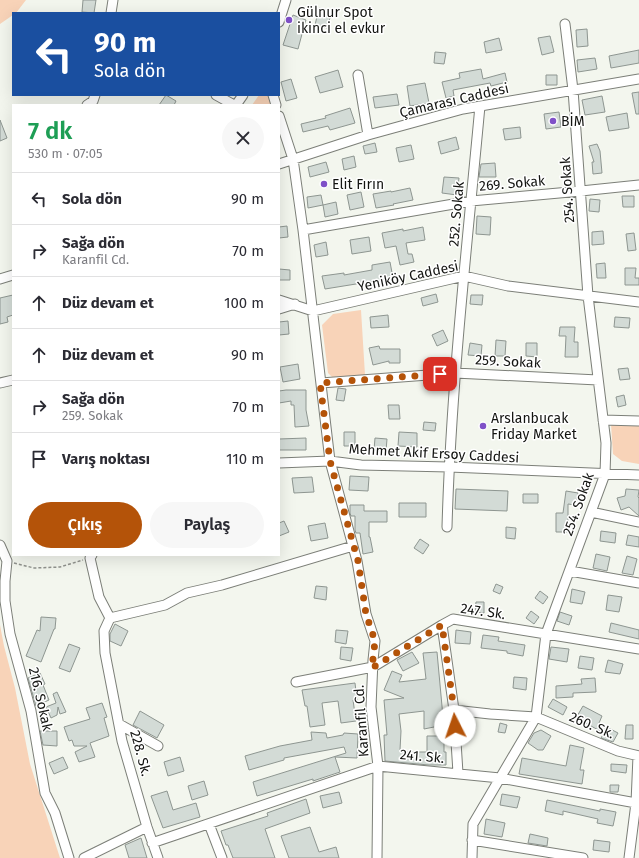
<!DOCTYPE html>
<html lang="tr">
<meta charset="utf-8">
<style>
body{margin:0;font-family:"Fira Sans",sans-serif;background:#f7f7f7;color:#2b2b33;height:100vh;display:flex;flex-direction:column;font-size:15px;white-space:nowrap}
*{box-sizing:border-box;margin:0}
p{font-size:13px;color:#7c7c81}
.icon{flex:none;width:22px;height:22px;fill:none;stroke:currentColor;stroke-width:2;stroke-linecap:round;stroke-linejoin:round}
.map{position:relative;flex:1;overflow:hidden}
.drawer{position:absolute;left:12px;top:104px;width:268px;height:452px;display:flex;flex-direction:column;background:#fff;border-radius:0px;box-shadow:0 4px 16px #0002}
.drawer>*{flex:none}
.guide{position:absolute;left:12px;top:12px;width:268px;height:84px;border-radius:0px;box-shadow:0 4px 16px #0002;background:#1a4fa0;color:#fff;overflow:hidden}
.pin{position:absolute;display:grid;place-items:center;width:34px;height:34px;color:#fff;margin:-17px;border-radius:8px;box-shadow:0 2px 6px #0006}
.me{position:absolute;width:44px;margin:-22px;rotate:356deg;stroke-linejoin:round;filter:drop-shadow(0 0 3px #0008)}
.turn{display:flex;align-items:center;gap:14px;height:84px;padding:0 16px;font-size:18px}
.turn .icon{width:52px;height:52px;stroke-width:2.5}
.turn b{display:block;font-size:28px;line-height:34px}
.round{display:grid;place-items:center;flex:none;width:42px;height:42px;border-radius:21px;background:#f7f7f7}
.head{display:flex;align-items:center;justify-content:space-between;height:68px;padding:0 16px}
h1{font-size:24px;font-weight:600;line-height:30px;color:#1e9e55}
.cta{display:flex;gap:8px;margin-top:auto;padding:8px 16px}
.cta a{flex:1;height:46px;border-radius:24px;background:#b45309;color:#fff;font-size:16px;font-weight:600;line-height:46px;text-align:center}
.cta a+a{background:#f7f7f7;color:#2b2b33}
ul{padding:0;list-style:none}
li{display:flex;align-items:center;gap:12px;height:52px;padding:0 16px;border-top:1px solid #e1e1e2}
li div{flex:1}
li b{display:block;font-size:15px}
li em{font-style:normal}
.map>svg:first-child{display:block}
.green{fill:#f8d3b8}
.building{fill:#d3dbd6;stroke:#8e9691}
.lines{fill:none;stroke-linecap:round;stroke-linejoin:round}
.minor-casing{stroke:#7c7f78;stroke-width:11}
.path{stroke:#90928d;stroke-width:1.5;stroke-dasharray:3 2;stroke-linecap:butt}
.minor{stroke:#fff;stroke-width:9}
.route{stroke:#b45309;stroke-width:7;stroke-dasharray:0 12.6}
.poi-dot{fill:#7f50c8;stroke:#fff;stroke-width:1.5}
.labels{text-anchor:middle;stroke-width:3;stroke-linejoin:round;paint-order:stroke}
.poi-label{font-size:14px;fill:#131411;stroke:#fff;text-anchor:start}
.street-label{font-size:14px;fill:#131411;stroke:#fff}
</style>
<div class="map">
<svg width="639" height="858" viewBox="0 0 639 858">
<rect width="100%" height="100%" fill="#f3f6ee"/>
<!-- green -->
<path class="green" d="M0,0H26L16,13H13V15L0,24Z
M259,95H268L272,99L273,105H252Z
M361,310L365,375L332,377L328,373L322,325L333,314Z
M611,424L639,425V464L622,461L613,454Z
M0,625L4,646L15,688L30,764L60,858H0Z"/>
<!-- building -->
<path class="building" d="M83,0H96L94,13L82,12Z
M319,8L332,11L327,28L315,25Z
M293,15L306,20L301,34H302L298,49L283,45Z
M587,29L588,46L577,47L576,30Z
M550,36L554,52L542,55L538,38Z
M499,38L502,50L486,53L484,42Z
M639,50V63L611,68L609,56Z
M435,52L446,53L444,64L434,63Z
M595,58L597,69L578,72L577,60Z
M481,69L483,79L505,73L507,82L491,86L490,83L453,90L454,96L446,98L442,82L460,78L459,73Z
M338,70L343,87L320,93L315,77Z
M546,75H557V85H546Z
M291,79L297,98L286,101L281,82Z
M425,83L429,103L410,106L407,86Z
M639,92V114H636L632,93Z
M397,94L399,105L375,108L373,97Z
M166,95L176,101L174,105H159Z
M602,96L605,112L585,115L582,100Z
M350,108L355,123L330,130L328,126L303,132L301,124L326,118L325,116Z
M559,112L561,127L546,129L544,114Z
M627,113L629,128L609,131L606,117Z
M0,120L7,138L0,141Z
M520,127L521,138L505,140L503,129Z
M456,137L459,149L441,154L438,142Z
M375,143L377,152L365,154L363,146Z
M597,144L600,151L602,173L593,174L592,162H594L589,146Z
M411,145L414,159L399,162L396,148Z
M354,156L356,167L344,170L342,159Z
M326,162L329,172L310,177L308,167Z
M495,163L496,177H479L481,164Z
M444,177L459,178L457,195L442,193Z
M410,188L413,200L393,204L394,205L376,208L373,194L391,191V192Z
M361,192L364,207L350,210L347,195Z
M321,195L323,205L308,208L307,197Z
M622,196H634V207H623Z
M590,199L600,200L599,212L589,211Z
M336,202L338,214L325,217L323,205Z
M477,216L491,217L490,235L476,234Z
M287,226L288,237L279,238V227Z
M423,227L425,240L406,243L408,254H412L414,262L400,265L396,246L385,248L382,233L403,229V231Z
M603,231L604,244L592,245V232Z
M634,233L636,250L628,251L626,234Z
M369,237L371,251L352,254L350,240Z
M326,242L328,255L316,257L314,245Z
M390,262L393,278L325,289L322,276L344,273V275L372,270V265Z
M605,263L606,278H597L596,264Z
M625,268H636L635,278H639V285H625Z
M279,269L290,270V280H279Z
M436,294L438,302L423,306L421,298Z
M13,295V315L7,317L8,322L0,324V298Z
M471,295H483L482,305L470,304Z
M388,315L389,327L371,328L370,317Z
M615,317L630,318L629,328L614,327Z
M288,321L289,334L279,335V322Z
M560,327H575L574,342H578V357H565L566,336H559Z
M443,330L448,341L437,346L432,335Z
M496,340L506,341L505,356H495Z
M470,343L482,345L481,356L468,355Z
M526,343H537V357L526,356Z
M379,346L380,349H400V363H389V361L373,365L369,348Z
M298,364L300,379L283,382L280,367Z
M628,368L630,379L620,380L618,369Z
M338,388L346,389L344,401L336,400Z
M286,390H306V410L309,426L295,427L294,405H291V401L279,403V391Z
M624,395L626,405L618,407L616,397Z
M388,405H399L400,419H389Z
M424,422L436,423L435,431L423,430Z
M344,432H355V446H344Z
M399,432L417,433V447L398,446Z
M306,438V450H279V439Z
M375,438L387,439L386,451L374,450Z
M350,476L369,477L368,491L349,490Z
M312,477L314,492L294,493L292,478Z
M456,489L508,491L507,511L455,509Z
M626,489L639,490L638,497L639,498V516L629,507L621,510L617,498L625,496Z
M566,491L578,493L576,505L568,504V532H556V513H563Z
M523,494H538V503H523Z
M399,503H426V517H399Z
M350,505H364V511H387V522H369V537H370L373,552L363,554L360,533H356L355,530V516H351L350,513Z
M284,521L289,532L279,536V523Z
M325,523L328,538L311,541L308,526Z
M506,527L516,528L515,539L506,538Z
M601,531L616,533L615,543L600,541Z
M628,535L639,537V547L626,545Z
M420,539L429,545L423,554L414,548Z
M596,554L610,557L607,571L593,568Z
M627,556L637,559L633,575L622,573Z
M496,584L503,587L500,594L493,591Z
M316,586L327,587L326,600L314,598Z
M572,589L585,592L582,604L570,602Z
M540,591L548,597L543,604L535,598Z
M608,595L622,597L619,612L606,610Z
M476,602H484V613L475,612Z
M531,611L539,617L534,624L526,618Z
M560,612L572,616L569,625L557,621Z
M41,617L56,618L55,629H54L41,662L26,656L37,630L40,631Z
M611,623L639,630V639L609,632Z
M115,624L128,631L121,646L110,641V634Z
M336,630L348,631L346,644L335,642Z
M456,630L471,632L470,644L455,643Z
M483,635L499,637L498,641L525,645L523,656L507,653V651L481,648Z
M69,644L80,648L70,672L59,668Z
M341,647L353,648L351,661L340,659Z
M551,647L569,649L567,662L549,659Z
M412,652L419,663L403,671L397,660Z
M437,652L443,717L448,716L449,724L424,729V711L399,714L401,731L400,750L402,752H427V736H444V752H446V765H429L385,761L384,735H387L384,700L404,698L384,690L392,671L402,675L399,682L426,679L423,653Z
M580,656L594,658L592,670L578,668Z
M608,660L623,664L620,674L605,672Z
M40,673L45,684L43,685L49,700L36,706L28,678Z
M514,677L527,678L526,690L513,688Z
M595,678L596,692L573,693V697L556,698V686L582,684L581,679Z
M355,683L357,700H353L356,721L341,723L338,701L322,703L325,725L310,727L307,706H305L302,690Z
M57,692L66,712L60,714L58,707L57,715L51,718L46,707L56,703L53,694Z
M553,699L567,707L563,715L548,707Z
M102,703L107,717L104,718L109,736L90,743L95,757L79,762L75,752L87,746H74L72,740L69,741L64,727L90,719L86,708Z
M583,706L602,716L599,723L618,733L613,742L601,738L604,733L576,718Z
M140,711L164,725L157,738L133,725Z
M500,723L507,725L505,733L498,732Z
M626,725H633V739H625Z
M541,730L551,736L543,750H538L528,743L534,733Z
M40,731H57V746L43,745Z
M311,732L326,733L327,738L343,735L344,733L358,734L357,758L335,757L340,772L313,781V779L257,796L253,782L346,753L344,747L284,758V760L249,770L245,756L280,746L312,740Z
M570,745L584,748L580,770H584L582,784L519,774L522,758L566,766Z
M63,757L68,768L54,774L49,763Z
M180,757L184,771L168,776L164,762Z
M611,764L627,765L626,773L611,771Z
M204,781L208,795L192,800L188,786Z
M610,785H619L618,792H610Z
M167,791L173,810L196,803L200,817L163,828L151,796Z
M339,792L342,803L323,808L320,796Z
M502,794L520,797L517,808L500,805Z
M306,799L310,813L265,829L275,858H233L228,845H226L221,831L268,816L267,813Z
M547,800L600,811V809L616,812L613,826L597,823L598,819L563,811V815L545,811Z
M486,819L505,823L502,837L484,834Z
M310,827L319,852L336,847L339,858H289L281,836Z
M530,834L548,838L547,846L528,843Z
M141,838L147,858H129L125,845Z
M594,840L610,842L609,852L593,850Z"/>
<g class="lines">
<defs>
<path id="minor" d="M111,13L113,0
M279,22L286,0
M358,75L368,135
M216,95L234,105
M273,95L276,105
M87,105L93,101L95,95
M236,105L243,95
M279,116L293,159L303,230L330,461L361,465L449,467L639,475
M279,164L368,135L463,109L639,79
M303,230L471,201L581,191L639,185
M0,279L13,275
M279,300L313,311L464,276L508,286L639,302
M279,309L295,304
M0,383L13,380
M321,383L455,373L598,380
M603,420L639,421
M279,463L330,461L357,561L366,614L375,641L373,660L371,707L378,766L377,858
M591,512L639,522
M447,527C451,386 467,246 480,106
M0,545L7,561L5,581V601L10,634L31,711L45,793L55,813L69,858
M92,555L90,558L99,597L110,618L104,631L105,653L122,741L147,827L158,858
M570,571L639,583
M110,618L165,605L187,593L222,585L353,546
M639,649L453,619L442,625L454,710L490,714L536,717L618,751L639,756
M296,682L373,667L442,625
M454,710L458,773
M119,724L158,746
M209,824L222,858
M472,840L583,858
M152,843L378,766L500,778L636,803H639
M84,858L147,827
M472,858L473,824L536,717L546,634L605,474L606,443L588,296L573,90L565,24
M629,858L636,803L638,756"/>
</defs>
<!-- minor casing -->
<use href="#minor" class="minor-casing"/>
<!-- path -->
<path class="path" d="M14,563L34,568L60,567L83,560"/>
<!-- minor -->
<use href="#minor" class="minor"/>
</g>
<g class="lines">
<!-- route -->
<path class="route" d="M440,374L320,383L330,461L358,561L366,614L375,641L372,668L442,625L454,710L455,726"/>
</g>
<!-- markers -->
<g class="poi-dot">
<circle cx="289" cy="20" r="4"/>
<circle cx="553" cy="121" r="4"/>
<circle cx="324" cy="184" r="4"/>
<circle cx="483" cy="426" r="4"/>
</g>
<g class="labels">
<!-- poi labels -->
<g class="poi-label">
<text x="297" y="17">Gülnur Spot<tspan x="297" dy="16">ikinci el evkur</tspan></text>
<text x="561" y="126">BİM</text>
<text x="332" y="189">Elit Fırın</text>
<text x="491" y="423">Arslanbucak<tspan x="491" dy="16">Friday Market</tspan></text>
</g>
<!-- street labels -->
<g class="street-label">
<text transform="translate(454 100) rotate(-13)" y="5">Çamarası Caddesi</text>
<text transform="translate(512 183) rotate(-5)" y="5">269. Sokak</text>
<text transform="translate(567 190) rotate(-94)" y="5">254. Sokak</text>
<text transform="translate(456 214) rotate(-85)" y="5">252. Sokak</text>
<text transform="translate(408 276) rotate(-12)" y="5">Yeniköy Caddesi</text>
<text transform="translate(508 361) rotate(3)" y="5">259. Sokak</text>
<text transform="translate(434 453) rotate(3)" y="5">Mehmet Akif Ersoy Caddesi</text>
<text transform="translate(578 504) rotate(-70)" y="5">254. Sokak</text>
<text transform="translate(483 611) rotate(8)" y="5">247. Sk.</text>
<text transform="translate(41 699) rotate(77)" y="5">216. Sokak</text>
<text transform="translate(361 721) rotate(-94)" y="5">Karanfil Cd.</text>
<text transform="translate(592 725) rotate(23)" y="5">260. Sk.</text>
<text transform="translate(141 753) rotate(75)" y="5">228. Sk.</text>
<text transform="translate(422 756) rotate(5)" y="5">241. Sk.</text>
</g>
</g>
</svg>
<div class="pin" style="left:440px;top:374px;background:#d93025"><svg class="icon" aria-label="arrive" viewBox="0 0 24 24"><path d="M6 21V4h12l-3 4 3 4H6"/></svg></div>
<svg class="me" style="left:455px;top:726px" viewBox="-20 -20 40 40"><circle r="19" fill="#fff"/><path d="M0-13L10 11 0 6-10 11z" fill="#b45309"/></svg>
<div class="guide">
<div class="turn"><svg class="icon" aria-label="left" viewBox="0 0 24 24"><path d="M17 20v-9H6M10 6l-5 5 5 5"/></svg><div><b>90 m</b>Sola dön</div></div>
</div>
<section class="drawer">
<div class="head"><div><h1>7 dk</h1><p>530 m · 07:05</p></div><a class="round"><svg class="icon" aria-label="close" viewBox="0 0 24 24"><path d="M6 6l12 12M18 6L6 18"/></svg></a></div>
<ul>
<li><svg class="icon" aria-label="left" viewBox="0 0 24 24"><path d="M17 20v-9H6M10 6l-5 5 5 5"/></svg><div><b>Sola dön</b></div><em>90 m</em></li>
<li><svg class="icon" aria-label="right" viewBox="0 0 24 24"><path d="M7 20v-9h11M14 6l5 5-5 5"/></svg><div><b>Sağa dön</b><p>Karanfil Cd.</p></div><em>70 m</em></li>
<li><svg class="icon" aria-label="ahead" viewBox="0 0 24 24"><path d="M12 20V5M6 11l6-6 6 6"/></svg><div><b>Düz devam et</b></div><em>100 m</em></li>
<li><svg class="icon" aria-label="ahead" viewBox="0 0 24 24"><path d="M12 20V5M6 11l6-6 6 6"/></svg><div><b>Düz devam et</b></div><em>90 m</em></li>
<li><svg class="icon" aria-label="right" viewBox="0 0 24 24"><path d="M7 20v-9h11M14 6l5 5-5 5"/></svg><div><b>Sağa dön</b><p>259. Sokak</p></div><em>70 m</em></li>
<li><svg class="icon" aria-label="arrive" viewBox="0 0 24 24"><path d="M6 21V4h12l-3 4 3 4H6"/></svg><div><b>Varış noktası</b></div><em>110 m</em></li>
</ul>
<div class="cta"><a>Çıkış</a><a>Paylaş</a></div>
</section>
</div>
